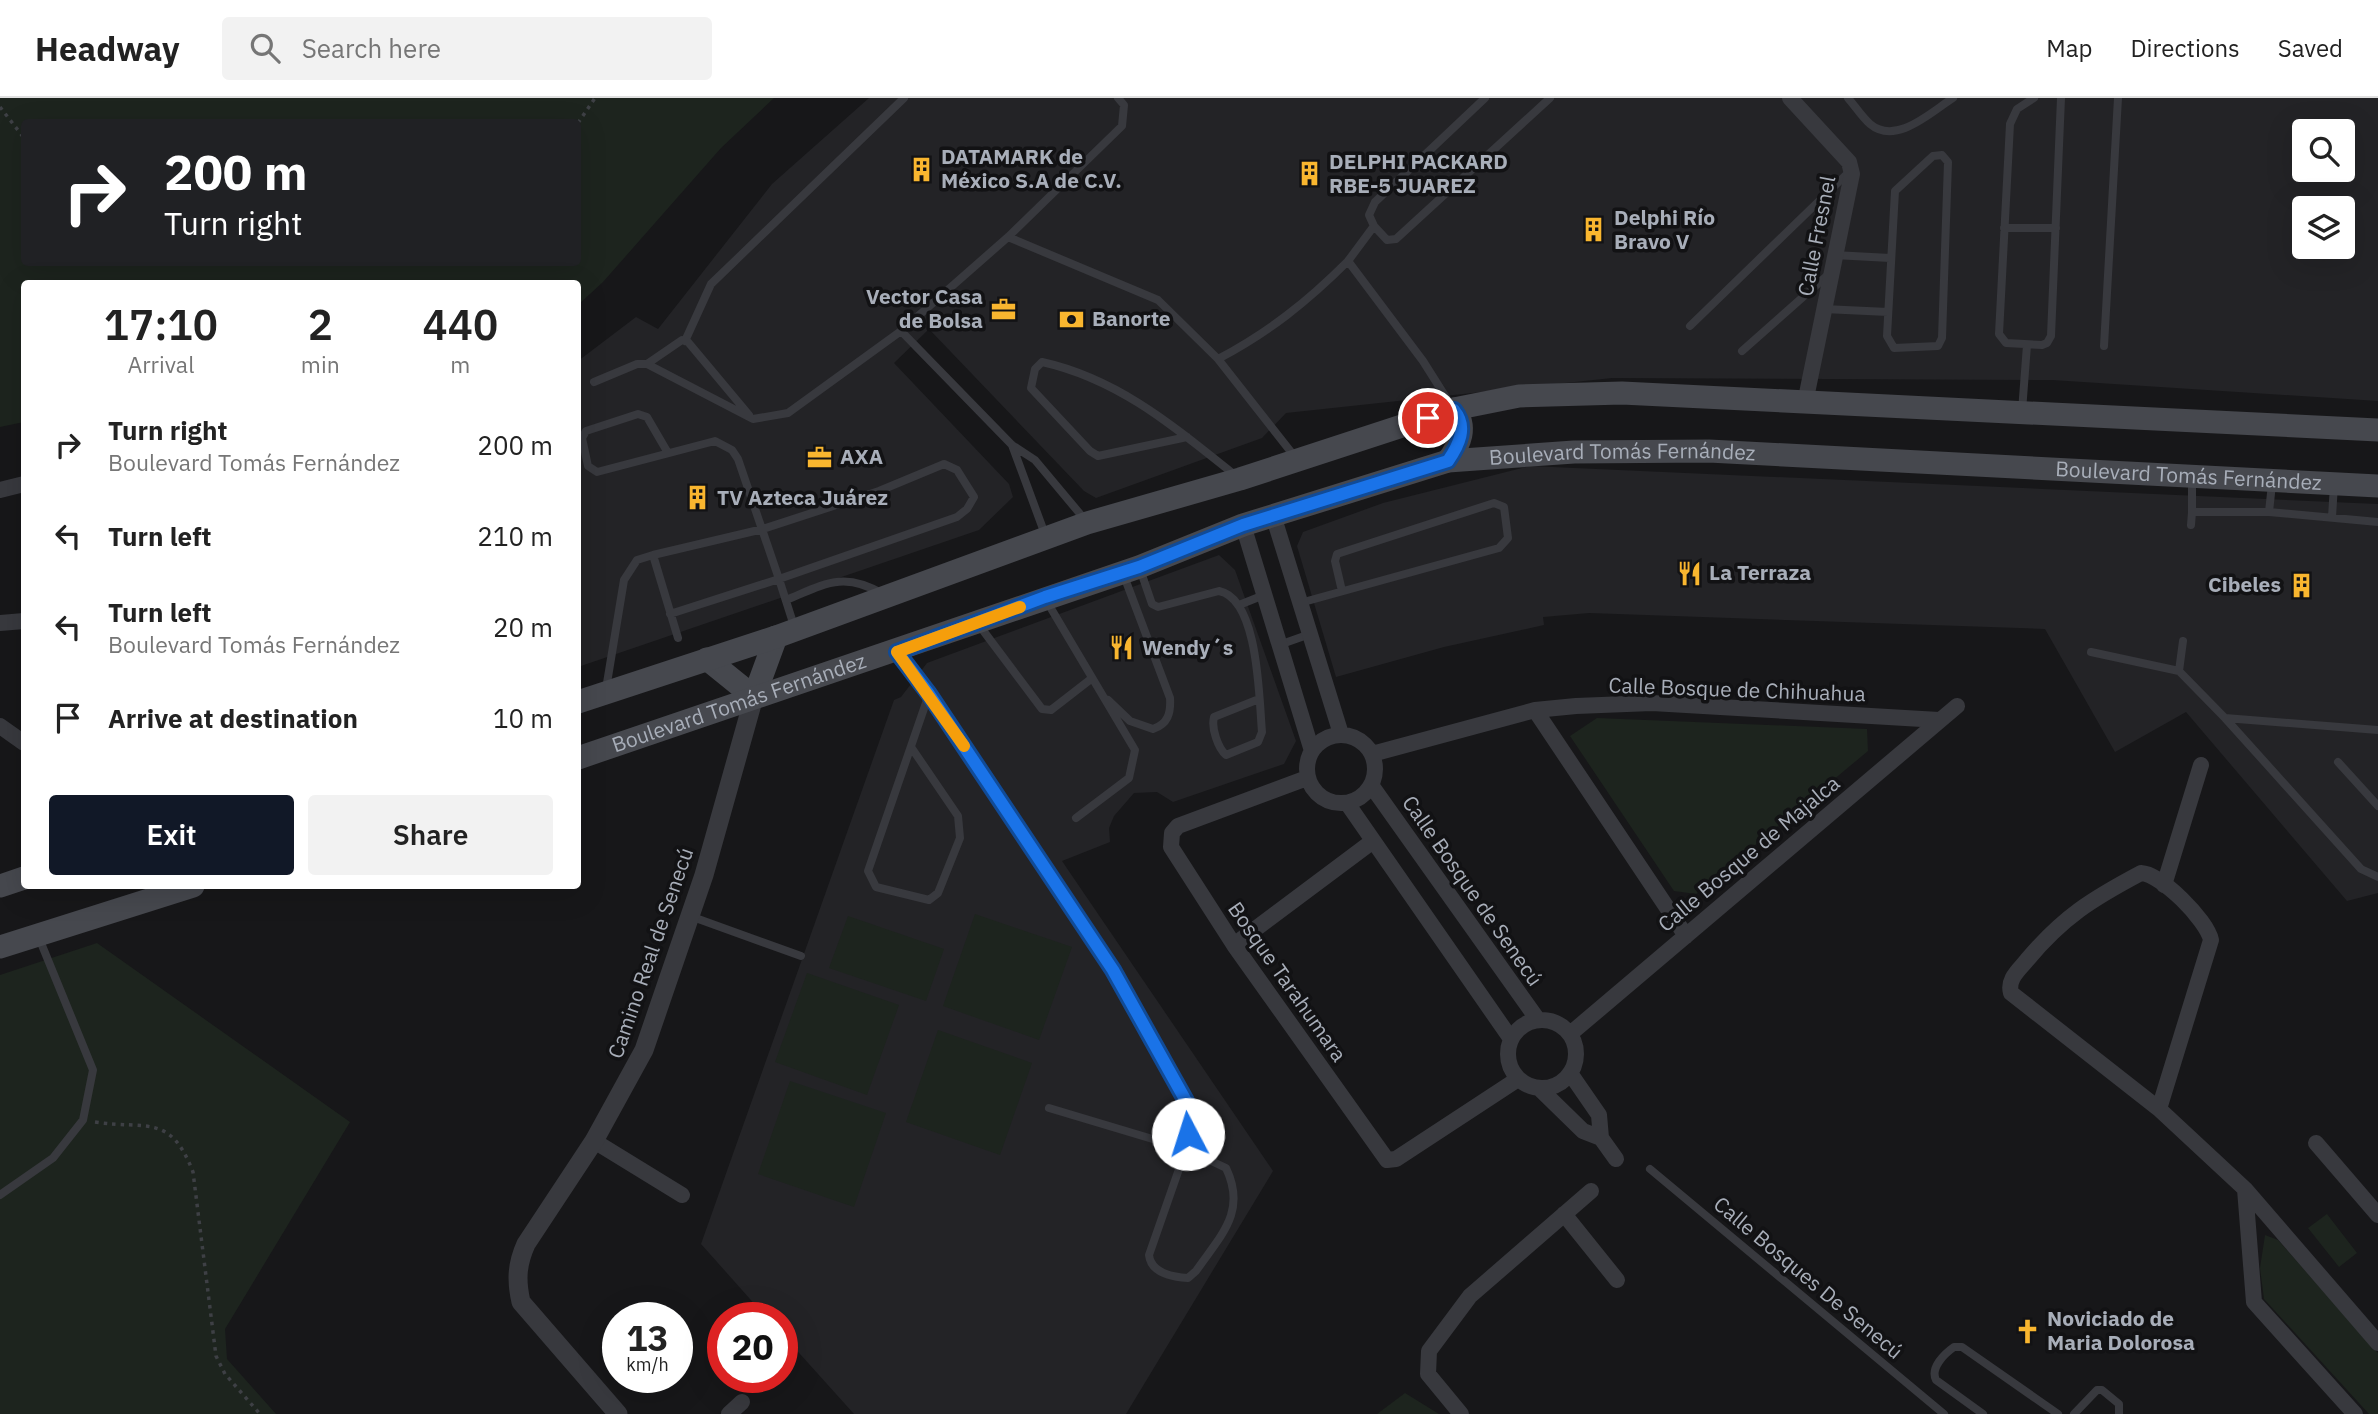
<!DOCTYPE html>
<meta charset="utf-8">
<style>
body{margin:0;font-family:"IBM Plex Sans",sans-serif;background:#f2f2f2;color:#222;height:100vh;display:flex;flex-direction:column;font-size:26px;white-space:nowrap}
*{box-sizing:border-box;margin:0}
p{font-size:23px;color:#767676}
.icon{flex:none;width:38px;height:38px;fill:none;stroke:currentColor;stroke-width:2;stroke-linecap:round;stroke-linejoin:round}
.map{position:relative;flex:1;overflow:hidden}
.drawer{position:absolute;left:21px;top:182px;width:560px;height:609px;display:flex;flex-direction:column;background:#fff;border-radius:7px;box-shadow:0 7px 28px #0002}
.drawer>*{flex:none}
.top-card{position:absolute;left:21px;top:21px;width:560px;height:147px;border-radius:7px;box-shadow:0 7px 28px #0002;background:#202124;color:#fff;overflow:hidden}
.tools{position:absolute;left:2292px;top:21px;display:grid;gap:14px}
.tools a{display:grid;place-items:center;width:63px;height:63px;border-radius:7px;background:#fff;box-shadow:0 7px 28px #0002;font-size:35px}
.speed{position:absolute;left:602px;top:1204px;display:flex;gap:14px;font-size:35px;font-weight:700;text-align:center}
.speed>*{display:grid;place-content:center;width:91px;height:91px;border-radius:50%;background:#fff;box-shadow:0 7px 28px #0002;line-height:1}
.speed small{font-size:18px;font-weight:400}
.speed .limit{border:10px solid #d22;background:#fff;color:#111}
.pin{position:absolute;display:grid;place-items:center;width:60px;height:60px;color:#fff;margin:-30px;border:4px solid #fff;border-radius:50%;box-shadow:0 2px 7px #0007}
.me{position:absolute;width:77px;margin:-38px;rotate:355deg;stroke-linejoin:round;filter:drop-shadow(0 0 5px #0008)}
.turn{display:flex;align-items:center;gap:24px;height:147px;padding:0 28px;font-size:32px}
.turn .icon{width:91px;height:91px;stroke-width:2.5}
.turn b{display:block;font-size:49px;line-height:60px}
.eta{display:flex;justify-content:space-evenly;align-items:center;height:119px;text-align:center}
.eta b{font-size:42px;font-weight:600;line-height:49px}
.action{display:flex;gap:14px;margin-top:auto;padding:14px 28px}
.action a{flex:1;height:80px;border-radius:7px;background:#111827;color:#fff;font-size:28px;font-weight:600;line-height:80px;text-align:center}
.action a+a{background:#f2f2f2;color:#222}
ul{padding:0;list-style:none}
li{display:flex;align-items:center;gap:21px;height:91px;padding:0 28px}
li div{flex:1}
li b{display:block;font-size:26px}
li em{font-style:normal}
header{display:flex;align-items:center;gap:42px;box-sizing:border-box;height:98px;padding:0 35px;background:#fff;border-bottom:2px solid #e0e0e0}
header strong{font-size:33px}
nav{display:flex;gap:38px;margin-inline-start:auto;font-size:24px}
.search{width:490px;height:63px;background:#f2f2f2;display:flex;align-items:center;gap:18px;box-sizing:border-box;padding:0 24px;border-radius:7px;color:#767676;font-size:26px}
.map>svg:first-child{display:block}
.built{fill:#232326;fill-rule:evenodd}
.green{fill:#1d241e;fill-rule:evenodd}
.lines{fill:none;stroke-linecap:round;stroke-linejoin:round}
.path{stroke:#3e4045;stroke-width:3.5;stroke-dasharray:3.5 5;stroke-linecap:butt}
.service{stroke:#38393e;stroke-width:8}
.minor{stroke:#38393e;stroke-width:16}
.tertiary{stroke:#38393e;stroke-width:19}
.secondary{stroke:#46484e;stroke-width:23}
.route-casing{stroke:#114b97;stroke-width:18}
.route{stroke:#1a73e8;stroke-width:12}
.slow{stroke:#f59e0b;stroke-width:12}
.labels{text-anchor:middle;stroke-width:7;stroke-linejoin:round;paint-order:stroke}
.poi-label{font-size:21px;font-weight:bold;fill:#a8aeb9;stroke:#121214;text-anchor:start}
.street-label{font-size:21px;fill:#a8aeb9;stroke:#121214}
</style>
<header>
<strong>Headway</strong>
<div class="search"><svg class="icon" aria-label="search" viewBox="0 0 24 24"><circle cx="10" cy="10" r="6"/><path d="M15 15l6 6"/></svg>Search here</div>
<nav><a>Map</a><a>Directions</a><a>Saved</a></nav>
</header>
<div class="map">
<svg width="2378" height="1316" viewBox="0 0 2378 1316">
<rect width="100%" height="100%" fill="#171719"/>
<!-- built -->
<path class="built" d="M869,0H2378V303L2052,282L1612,280L1286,315L1262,340L1096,400L1084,393L929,231L894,265L1009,386L1013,399L979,432L578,569V263L636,219L658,231L772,86ZM2305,33H2343V72H2305ZM2305,110H2343V149H2305Z
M1530,368L2378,406V795L2347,803L2186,614L2115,654L2045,531L1589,515L1543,519L1544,527L1444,549L1336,579L1297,448L1303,434L1383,405Z
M1219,457L1235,472L1296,643L1284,666L1173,704L1157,694L1134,695L1114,718L1109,730L1110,744L1062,763L1273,1073L1126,1316H854L782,1236V1220H767L701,1146L894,602L901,599L927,565Z"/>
<!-- green -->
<path class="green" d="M0,0H774L721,50L603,184L578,207V186H24V324L0,329ZM578,24V164H24V24Z
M1597,620L1867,631L1868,653L1696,796L1674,793L1570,638Z
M975,816L1072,849L1039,942L943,908Z
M848,818L944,851L926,903L829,870Z
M97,845L350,1024L225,1231L227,1261L276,1316H0V877Z
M807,875L899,907L867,997L775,964Z
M938,932L1032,965L1000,1057L906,1024Z
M790,983L886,1015L854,1109L758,1076Z
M2327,1116L2357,1155L2339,1169L2308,1130Z
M2265,1137L2278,1142L2378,1255V1316H2369L2264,1201L2260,1170Z
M1405,1295L1439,1316H1377Z"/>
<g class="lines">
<!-- path -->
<path class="path" d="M0,9L24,40
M578,25L595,0
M95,1024C148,1032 170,1015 193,1074L216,1258L225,1276L260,1316"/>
<!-- service -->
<path class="service" d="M1485,0L1375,104L1369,117L1374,128L1387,142L1396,141L1550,0
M1848,0C1855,8 1862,19 1870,26C1896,48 1931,14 1953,0
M2034,0L2017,11L2010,26L1999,236L2006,245L2042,247L2047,245L2051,238L2061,0
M1942,57L1948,64L1942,240L1938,248L1894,250L1887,238L1895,93L1933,58Z
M2004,130H2056
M1008,139L1158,202L1218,261L1295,359
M1834,157L1890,160
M1348,163L1374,128
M1824,211L1888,214
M1690,228L1851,72
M901,233L1012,347L1035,362L1086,423
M685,243L711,186L904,0
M2104,248L2118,0
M1742,253L1829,176
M1218,261C1269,234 1307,204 1348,163L1423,263L1452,309
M647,266L682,242L688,244L749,317
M594,284L637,266H647L753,321L788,315L901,233L1008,139L1122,28L1124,7L1118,0
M2022,313L2027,247
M1187,339L1098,358L1090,353L1031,290L1035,271L1042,264C1119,281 1176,330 1236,378
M1012,347L1046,439
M668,355L647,319L638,316L586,333L582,340L588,368L597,374L715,343L732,352L738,361L779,481L670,516
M2192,379V414H2269L2378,424
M2269,414L2272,386
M2332,419L2334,387
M2191,427L2192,414
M1140,471L1152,506L1158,509L1219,493C1259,501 1259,602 1262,634L1258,644L1226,657C1218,650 1211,630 1214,619L1259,601
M786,502C825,486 843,473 883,496
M1046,502L1135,652L1129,680L1076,720
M1300,505L1499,450L1508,440L1504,409L1494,405L1337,456L1335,463L1342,493
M1239,507L1264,497
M979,527L1042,611L1051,612L1091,581
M678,540L653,457L763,431L879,393L944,366L957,372L974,399L967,411L957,419L779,481L795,531
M1279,547L1310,536
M897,554L929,596L1113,872L1186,1003V1051L1149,1157C1151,1175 1171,1179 1188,1180L1196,1173C1221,1137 1247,1114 1226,1070L1186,1051L1049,1010
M2091,554L2179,573L2225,620L2378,632
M2179,573L2183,543
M606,591L624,482L637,462L653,457
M1108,602L1130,623L1153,631C1168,626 1171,615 1170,600L1124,478
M2225,620L2361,771L2378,779
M911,649L958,718L960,740L938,795L929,802L876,789L868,773L929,596
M2338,664L2378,708
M690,818L801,858
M1650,1071L1944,1316
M0,1097L53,1060L83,1022L93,972L39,840
M1983,1316L1936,1282C1930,1270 1944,1256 1954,1249H1962L2058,1316
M2074,1316L2097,1292H2102L2119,1306V1316"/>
<!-- minor -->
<path class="minor" d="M1790,0L1849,64L1852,76L1805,305
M0,392L24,386
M1273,417L1341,636
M1243,427L1312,653
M0,525L24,523
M1535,612L1686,838
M0,628L24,645
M1307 671a34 34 0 1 1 68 0a34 34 0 1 1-68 0Z
M1372,656L1535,612L1576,608L1652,605L1939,622
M1307,680L1178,728L1172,735L1171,749L1234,847L1387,1062L1396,1061L1518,981
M1371,687L1538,922
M1347,705L1511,941
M2164,787L2201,667
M1234,847L1373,743
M1508 956a34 34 0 1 1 68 0a34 34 0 1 1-68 0Z
M1570,936L1957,608
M1570,975L1599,1017L1601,1040L1616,1061
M1540,991L1583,1033L1601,1040
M2159,1011L2211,842C2207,822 2161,776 2141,775C2092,801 2063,819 2027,862C2019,872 2007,881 2011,895L2159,1011L2245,1091L2378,1245
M594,1043L682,1097
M2316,1045L2378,1117
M2245,1091L2254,1204L2355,1316
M1564,1116L1617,1182
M729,1316L742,1304
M1461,1316L1428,1276L1429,1253L1470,1198L1591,1093"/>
<!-- tertiary -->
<path class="tertiary" d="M618,1316L521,1204C516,1182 517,1166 526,1146L594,1043L644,952L704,777L754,599"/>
<!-- secondary -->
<g class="secondary">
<path d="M1448,363C1460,346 1468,329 1454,311"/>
<path d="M707,561L754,599L776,539"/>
<path d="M578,604L776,539L1087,425L1240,381L1454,311L1519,298L1622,295L2378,332"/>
<path id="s1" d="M578,660L1139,469L1243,427L1448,363L1574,354L1709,353L2378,388"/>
<path d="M0,788L24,780"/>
<path d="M0,849L193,788"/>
</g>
</g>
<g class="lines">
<defs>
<path id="route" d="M1188,1036L1186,1003L1113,872L929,596L897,554L1045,499L1139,469L1243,427L1448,363C1459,347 1468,329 1454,312L1428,320"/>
</defs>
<!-- route casing -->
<use href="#route" class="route-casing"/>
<!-- route -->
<use href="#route" class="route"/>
<!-- slow -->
<path class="slow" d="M964,648L897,554L1020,509"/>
</g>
<!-- icons -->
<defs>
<symbol id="building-bare" viewBox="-9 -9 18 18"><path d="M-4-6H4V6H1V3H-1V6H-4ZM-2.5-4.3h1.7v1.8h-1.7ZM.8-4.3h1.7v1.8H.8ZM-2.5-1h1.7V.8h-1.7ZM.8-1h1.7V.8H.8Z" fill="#f9b62f" stroke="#121214" stroke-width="2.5" paint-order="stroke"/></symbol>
<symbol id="office-bare" viewBox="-9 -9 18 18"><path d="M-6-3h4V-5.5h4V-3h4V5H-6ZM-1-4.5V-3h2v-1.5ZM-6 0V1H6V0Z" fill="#f9b62f" stroke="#121214" stroke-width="2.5" paint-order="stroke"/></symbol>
<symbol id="bank-bare" viewBox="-9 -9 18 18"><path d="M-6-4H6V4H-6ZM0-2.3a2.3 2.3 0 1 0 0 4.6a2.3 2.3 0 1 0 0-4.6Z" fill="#f9b62f" stroke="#121214" stroke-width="2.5" paint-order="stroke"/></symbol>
<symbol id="restaurant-bare" viewBox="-9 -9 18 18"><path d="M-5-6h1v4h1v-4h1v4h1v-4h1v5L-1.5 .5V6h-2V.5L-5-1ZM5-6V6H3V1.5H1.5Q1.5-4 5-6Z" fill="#f9b62f" stroke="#121214" stroke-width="2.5" paint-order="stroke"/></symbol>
<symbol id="church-bare" viewBox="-9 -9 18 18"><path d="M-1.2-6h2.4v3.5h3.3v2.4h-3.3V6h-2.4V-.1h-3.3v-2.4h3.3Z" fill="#f9b62f" stroke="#121214" stroke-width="2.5" paint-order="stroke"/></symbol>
</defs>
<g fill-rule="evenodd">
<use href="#building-bare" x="904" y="54" width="35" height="35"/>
<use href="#building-bare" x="1292" y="58" width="35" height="35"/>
<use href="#building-bare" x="1576" y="114" width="35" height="35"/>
<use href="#office-bare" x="986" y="194" width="35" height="35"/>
<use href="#bank-bare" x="1054" y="204" width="35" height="35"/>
<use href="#office-bare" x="802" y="342" width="35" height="35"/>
<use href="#building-bare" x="680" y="382" width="35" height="35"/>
<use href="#restaurant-bare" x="1672" y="458" width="35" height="35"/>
<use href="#building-bare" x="2284" y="470" width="35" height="35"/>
<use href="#restaurant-bare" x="1104" y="532" width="35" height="35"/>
<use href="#church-bare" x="2010" y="1216" width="35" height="35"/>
</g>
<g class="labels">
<!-- poi labels -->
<g class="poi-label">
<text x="941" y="66">DATAMARK de<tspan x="941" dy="24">México S.A de C.V.</tspan></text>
<text x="1329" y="71">DELPHI PACKARD<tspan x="1329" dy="24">RBE-5 JUAREZ</tspan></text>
<text x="1614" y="127">Delphi Río<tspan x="1614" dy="24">Bravo V</tspan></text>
<text x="983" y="206" text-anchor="end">Vector Casa<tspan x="983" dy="24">de Bolsa</tspan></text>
<text x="1092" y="228">Banorte</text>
<text x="840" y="366">AXA</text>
<text x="717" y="407">TV Azteca Juárez</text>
<text x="1709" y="482">La Terraza</text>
<text x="2281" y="494" text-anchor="end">Cibeles</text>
<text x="1142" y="557">Wendy´s</text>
<text x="2047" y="1228">Noviciado de<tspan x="2047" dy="24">Maria Dolorosa</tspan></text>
</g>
<!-- street labels -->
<g class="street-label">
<text transform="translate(1817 138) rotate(-79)" y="7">Calle Fresnel</text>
<text dy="7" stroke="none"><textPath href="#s1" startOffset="1094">Boulevard Tomás Fernández</textPath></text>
<text dy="7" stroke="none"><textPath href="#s1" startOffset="1661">Boulevard Tomás Fernández</textPath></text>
<text transform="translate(1737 592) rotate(2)" y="7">Calle Bosque de Chihuahua</text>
<text dy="7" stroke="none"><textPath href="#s1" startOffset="170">Boulevard Tomás Fernández</textPath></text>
<text transform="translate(1749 756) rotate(-40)" y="7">Calle Bosque de Majalca</text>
<text transform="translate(1472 793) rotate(55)" y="7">Calle Bosque de Senecú</text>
<text transform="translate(651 855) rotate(-71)" y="7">Camino Real de Senecú</text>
<text transform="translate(1287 884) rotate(55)" y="7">Bosque Tarahumara</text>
<text transform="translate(1808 1180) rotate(40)" y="7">Calle Bosques De Senecú</text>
</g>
</g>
</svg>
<div class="tools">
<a><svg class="icon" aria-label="search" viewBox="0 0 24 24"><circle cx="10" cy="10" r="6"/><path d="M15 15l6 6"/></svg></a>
<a><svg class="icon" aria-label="layers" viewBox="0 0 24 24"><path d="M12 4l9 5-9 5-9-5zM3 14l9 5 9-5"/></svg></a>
</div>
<div class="speed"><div>13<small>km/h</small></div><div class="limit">20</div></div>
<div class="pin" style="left:1428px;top:320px;background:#d93025"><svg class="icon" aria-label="arrive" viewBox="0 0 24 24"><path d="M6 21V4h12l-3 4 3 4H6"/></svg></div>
<svg class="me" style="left:1188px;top:1036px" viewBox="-20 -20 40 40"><circle r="19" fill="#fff"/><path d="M0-13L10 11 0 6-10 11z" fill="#1a73e8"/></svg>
<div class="top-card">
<div class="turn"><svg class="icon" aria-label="right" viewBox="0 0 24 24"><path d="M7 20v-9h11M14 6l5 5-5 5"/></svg><div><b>200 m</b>Turn right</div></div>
</div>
<section class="drawer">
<div class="eta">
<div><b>17:10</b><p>Arrival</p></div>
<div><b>2</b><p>min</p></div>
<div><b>440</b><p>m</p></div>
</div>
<ul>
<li><svg class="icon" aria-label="right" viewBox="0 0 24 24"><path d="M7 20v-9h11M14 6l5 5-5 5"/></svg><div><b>Turn right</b><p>Boulevard Tomás Fernández</p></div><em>200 m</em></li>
<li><svg class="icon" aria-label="left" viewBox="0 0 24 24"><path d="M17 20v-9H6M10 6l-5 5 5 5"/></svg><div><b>Turn left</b></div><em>210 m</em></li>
<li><svg class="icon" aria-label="left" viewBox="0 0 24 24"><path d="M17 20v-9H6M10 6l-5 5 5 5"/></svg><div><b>Turn left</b><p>Boulevard Tomás Fernández</p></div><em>20 m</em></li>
<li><svg class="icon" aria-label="arrive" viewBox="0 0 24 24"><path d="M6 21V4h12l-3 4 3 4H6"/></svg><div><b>Arrive at destination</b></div><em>10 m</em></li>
</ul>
<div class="action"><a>Exit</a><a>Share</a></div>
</section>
</div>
